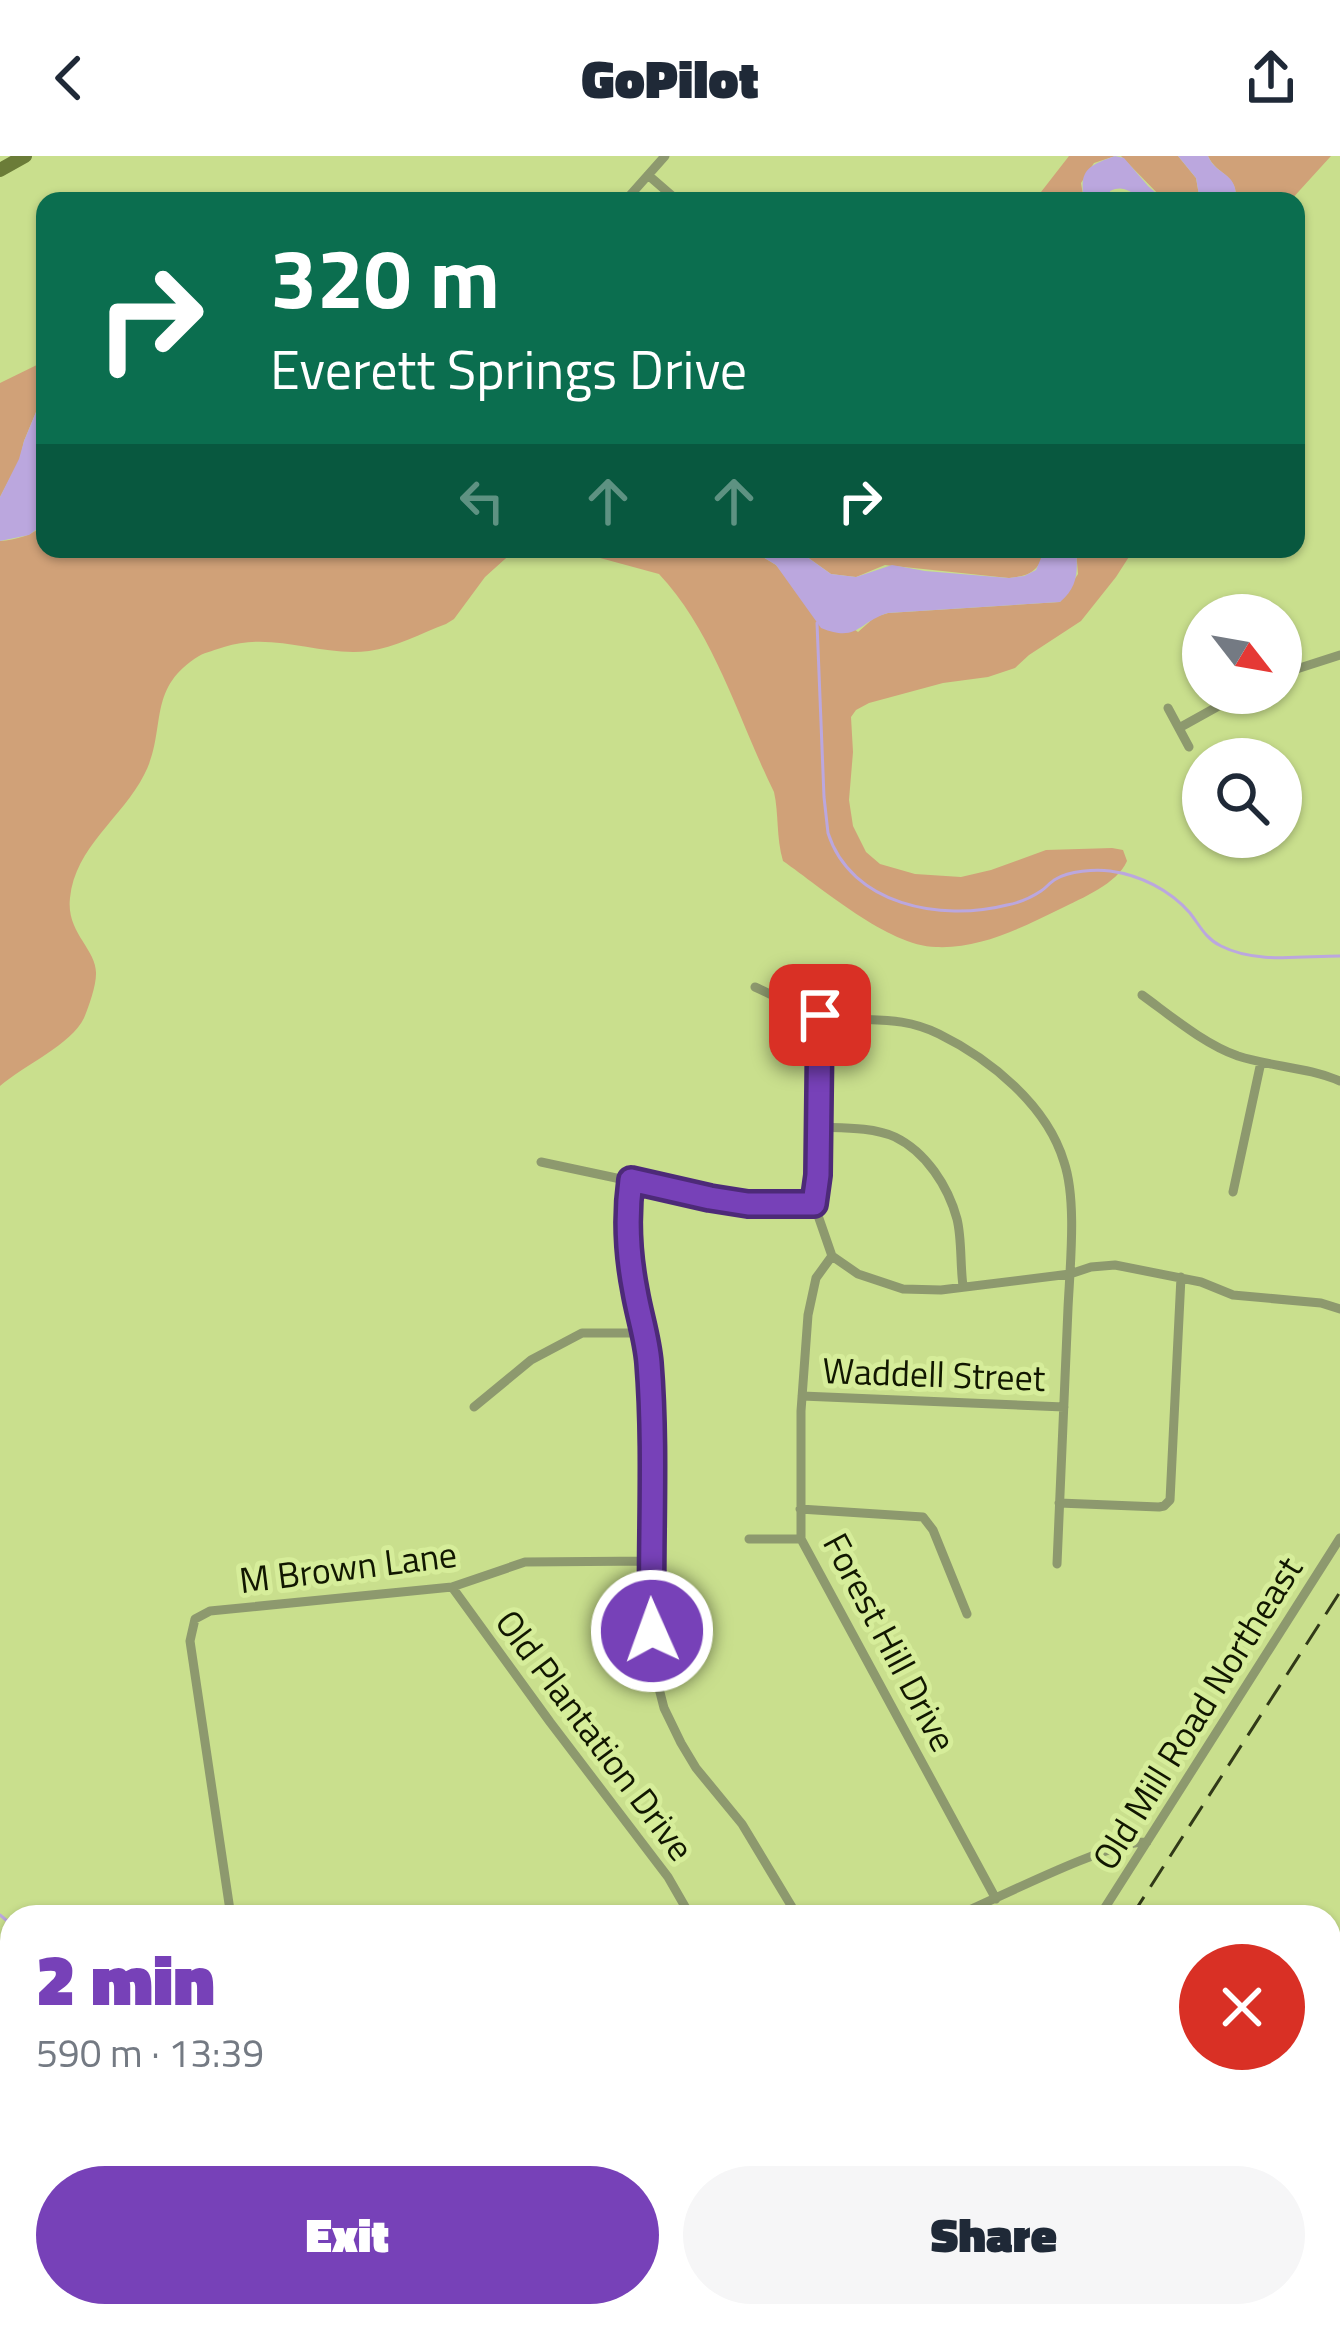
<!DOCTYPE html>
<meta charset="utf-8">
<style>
body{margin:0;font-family:"Titillium Web",sans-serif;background:#f6f6f7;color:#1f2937;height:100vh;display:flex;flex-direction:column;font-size:45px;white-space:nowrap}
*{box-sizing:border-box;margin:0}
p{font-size:39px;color:#747a83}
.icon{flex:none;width:66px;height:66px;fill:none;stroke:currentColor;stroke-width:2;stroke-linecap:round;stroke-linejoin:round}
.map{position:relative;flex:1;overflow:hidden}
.panel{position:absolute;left:0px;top:1749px;width:1341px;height:423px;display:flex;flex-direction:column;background:#fff;border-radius:36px 36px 0 0;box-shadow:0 3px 9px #0004}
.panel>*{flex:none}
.banner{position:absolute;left:36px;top:36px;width:1269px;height:366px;border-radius:24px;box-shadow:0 3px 9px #0004;background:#0b6e4f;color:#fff;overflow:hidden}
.needle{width:78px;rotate:121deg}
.controls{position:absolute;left:1182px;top:438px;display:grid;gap:24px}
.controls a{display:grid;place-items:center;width:120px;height:120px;border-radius:50%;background:#fff;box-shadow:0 3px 9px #0004;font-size:60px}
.pin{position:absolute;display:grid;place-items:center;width:102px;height:102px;color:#fff;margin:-51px;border-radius:24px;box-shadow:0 6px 18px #0006}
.me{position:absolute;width:132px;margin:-66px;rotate:358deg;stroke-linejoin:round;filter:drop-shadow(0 0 9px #0008)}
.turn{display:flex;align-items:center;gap:42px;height:252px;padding:0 36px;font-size:54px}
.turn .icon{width:156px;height:156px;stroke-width:2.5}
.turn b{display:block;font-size:84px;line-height:102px}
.lanes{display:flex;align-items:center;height:114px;padding:0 36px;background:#0003;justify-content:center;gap:60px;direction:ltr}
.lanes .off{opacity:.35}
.round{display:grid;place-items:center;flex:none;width:126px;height:126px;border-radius:63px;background:#f6f6f7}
.summary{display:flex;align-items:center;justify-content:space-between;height:204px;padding:0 36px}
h1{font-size:72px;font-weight:800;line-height:90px;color:#7741b8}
.button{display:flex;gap:24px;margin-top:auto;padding:24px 36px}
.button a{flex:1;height:138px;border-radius:72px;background:#7741b8;color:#fff;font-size:48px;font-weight:800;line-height:138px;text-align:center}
.button a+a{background:#f6f6f7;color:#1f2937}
header{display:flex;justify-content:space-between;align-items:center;height:156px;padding:0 36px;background:#fff;font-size:54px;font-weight:800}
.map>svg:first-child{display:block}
.green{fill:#d0a178}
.water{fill:#bba7de}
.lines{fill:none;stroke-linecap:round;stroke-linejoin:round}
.stream{stroke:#bba7de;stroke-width:3}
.minor{stroke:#8d996e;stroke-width:9}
.secondary{stroke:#6b7c38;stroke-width:14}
.rail{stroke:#313918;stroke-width:3;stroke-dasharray:24 12;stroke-linecap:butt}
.route-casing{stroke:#4d2a78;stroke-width:30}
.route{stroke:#7741b8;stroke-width:21}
.labels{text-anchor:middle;stroke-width:10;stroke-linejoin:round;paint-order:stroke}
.street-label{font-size:36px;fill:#111700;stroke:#d6ed9a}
</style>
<header><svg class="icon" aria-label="back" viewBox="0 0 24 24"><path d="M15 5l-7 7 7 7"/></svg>GoPilot<svg class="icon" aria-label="share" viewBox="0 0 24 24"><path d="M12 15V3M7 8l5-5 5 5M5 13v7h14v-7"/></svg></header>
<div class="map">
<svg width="1340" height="2171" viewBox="0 0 1340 2171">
<rect width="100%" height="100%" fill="#c9df8d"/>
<!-- green -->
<path class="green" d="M1069,0H1115L1094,7L1081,27L1084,45H1034Z
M1121,0H1178L1196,22L1200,45H1165Z
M1208,0H1331L1290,45H1236C1238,17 1217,20 1208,0Z
M45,205V222L40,223L41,244L24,285L20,303L0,341V227Z
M45,367V393H516L485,421L454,463L446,468C422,477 394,492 369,495C320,501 273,475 224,491C216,494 206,496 199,500C145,533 168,574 144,619C122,662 75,691 70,742C66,777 97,793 96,818C96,830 89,850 84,862C72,888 23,910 0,930V385C15,384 35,379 45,367Z
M567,393H750L776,409L792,428L858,476L875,461L888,457L1060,446L1078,418L1076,393H1134L1116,421L1081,465L1029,499L1015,512L988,521L943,527L869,547L856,554L851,561L853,596L849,644L853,670L866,696L880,708L915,718L961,721L991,714L1046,694L1112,692L1123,694L1127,705C1117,728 1082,742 1060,753C1021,772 980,793 936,791C888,790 822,732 783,705C776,681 779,658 774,636C738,563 715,478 659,418Z
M796,393H1045V394C1039,415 1030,420 1009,422L885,409L856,421L831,418Z"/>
<!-- water -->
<path class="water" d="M1115,0L1124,2L1148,30L1165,45C1160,45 1154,47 1148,45C1132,41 1128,27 1110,35L1112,45H1084C1079,14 1087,10 1115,0Z
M1178,0H1208C1217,21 1238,15 1236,45H1200L1196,22Z
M40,222H45V367L29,379L0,385V341L19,303L24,285L41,244Z
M750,393H796L831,418L856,421L892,409L925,415L1009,422L1024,420L1036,414L1045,393H1076C1078,415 1078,431 1060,446L888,457C858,466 858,487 821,472L776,409Z"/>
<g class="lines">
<!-- stream -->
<path class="stream" d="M821,465L817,467L824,641L828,677C851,749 941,766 1007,749C1018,747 1032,741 1041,735C1046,732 1050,726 1056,723C1069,715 1095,713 1110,715C1140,719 1170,734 1190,757C1200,770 1206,783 1221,790C1256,808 1302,800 1340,800
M0,1759L12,1769"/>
<!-- minor -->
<path class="minor" d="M648,19L678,45
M625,45L665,0
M1281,518L1340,499
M1168,552L1189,591
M1179,572L1242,537
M755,831C776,840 799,855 822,859C864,868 896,857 939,878C990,903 1047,949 1064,1006C1077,1044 1070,1110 1068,1152C1064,1237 1061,1323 1057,1408
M1142,839C1171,860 1204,888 1238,900C1272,911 1307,911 1340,925
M821,859L817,1019L814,1048L832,1100L858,1118L903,1133L941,1134L1070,1118L1091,1111L1115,1109L1201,1126L1233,1139L1321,1147L1340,1153
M819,971C842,972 873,971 895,981C926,996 948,1030 957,1063C962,1083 960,1108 963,1130
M541,1006L710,1042L748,1048H814
M631,1024L628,1046L629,1083L635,1134L646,1177L653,1261L651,1405L653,1509L664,1552L681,1587L696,1612L742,1668L798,1761
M1233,1036L1261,906
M832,1100L816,1122L808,1159L801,1255V1383L996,1743
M802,1240L1064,1251
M474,1251L531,1204L582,1177H646
M1059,1347L1159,1351L1164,1350L1170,1344L1181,1121
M800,1353L923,1361L933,1374L967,1458
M749,1383H801
M452,1431L550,1566L668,1721L691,1761
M231,1761L190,1485L195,1463L210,1455L452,1431L525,1406L651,1405
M954,1761C992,1745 1113,1683 1147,1686
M1099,1761L1340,1382
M571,2171L575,2160
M838,2171L845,2160"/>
<!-- secondary -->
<path class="secondary" d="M0,14L25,0"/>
<!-- rail -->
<path class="rail" d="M1131,1761L1340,1436
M906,2160V2171"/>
</g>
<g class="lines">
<defs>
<path id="route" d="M652,1475C650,1386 656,1296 649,1207C647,1182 639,1159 635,1135C628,1099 626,1060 631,1024L710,1042L748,1048H814L818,1019L820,859"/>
</defs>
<!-- route casing -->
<use href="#route" class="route-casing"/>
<!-- route -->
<use href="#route" class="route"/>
</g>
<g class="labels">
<!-- street labels -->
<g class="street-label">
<text transform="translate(934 1218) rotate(2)" y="13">Waddell Street</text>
<text transform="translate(348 1411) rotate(-7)" y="13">M Brown Lane</text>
<text transform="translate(890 1486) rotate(62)" y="13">Forest Hill Drive</text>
<text transform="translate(1197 1557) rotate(-58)" y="13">Old Mill Road Northeast</text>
<text transform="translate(595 1579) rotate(53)" y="13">Old Plantation Drive</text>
</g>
</g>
</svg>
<div class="controls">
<a><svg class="needle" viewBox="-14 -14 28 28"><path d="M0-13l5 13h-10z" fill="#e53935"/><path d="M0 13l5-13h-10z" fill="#747a83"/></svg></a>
<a><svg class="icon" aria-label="search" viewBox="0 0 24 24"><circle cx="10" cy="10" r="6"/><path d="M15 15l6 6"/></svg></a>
</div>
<div class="pin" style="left:820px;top:859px;background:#d93025"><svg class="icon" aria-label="arrive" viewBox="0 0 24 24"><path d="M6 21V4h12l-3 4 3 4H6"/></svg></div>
<svg class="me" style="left:652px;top:1475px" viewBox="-20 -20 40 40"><circle r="17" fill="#7741b8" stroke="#fff" stroke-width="3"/><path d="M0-11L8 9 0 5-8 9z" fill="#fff"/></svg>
<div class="banner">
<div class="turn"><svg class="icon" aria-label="right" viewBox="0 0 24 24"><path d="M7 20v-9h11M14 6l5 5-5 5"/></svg><div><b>320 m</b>Everett Springs Drive</div></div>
<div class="lanes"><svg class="icon off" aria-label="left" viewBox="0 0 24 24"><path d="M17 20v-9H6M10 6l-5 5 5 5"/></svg><svg class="icon off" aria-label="ahead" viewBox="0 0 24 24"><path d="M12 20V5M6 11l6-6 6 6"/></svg><svg class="icon off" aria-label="ahead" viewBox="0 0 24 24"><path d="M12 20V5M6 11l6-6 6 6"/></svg><svg class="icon" aria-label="right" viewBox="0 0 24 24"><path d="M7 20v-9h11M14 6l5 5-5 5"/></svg></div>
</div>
<section class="panel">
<div class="summary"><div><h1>2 min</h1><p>590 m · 13:39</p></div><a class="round" style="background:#d93025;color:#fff"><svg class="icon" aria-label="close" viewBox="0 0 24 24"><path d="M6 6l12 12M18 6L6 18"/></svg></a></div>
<div class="button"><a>Exit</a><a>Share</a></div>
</section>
</div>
